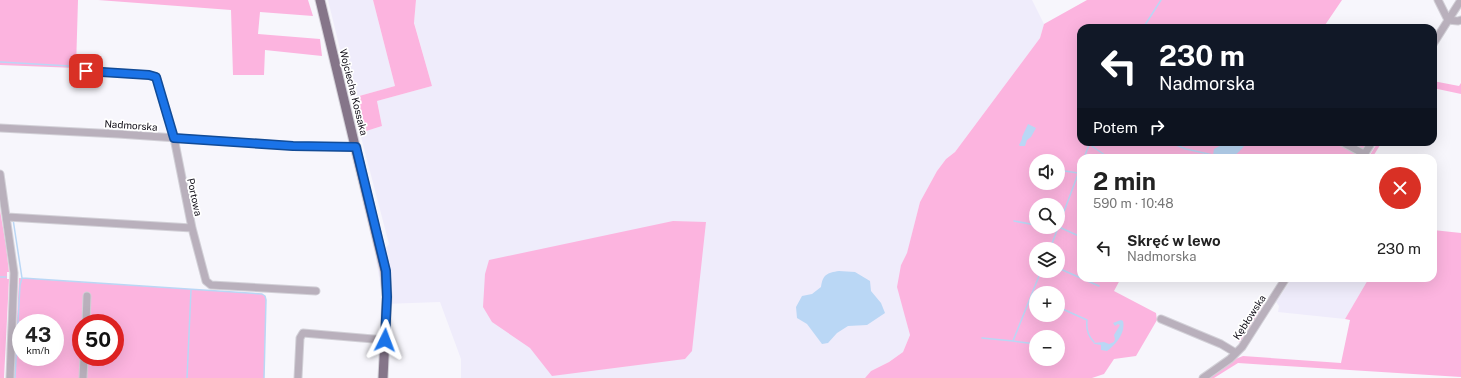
<!DOCTYPE html>
<html lang="pl">
<meta charset="utf-8">
<style>
body{margin:0;font-family:"Public Sans",sans-serif;background:#f6f6f6;color:#222;height:100vh;display:flex;flex-direction:column;font-size:15px;white-space:nowrap}
*{box-sizing:border-box;margin:0}
p{font-size:13px;color:#767676}
.icon{flex:none;width:22px;height:22px;fill:none;stroke:currentColor;stroke-width:2;stroke-linecap:round;stroke-linejoin:round}
.map{position:relative;flex:1;overflow:hidden}
.sheet{position:absolute;left:1077px;top:154px;width:360px;height:128px;display:flex;flex-direction:column;background:#fff;border-radius:12px;box-shadow:0 4px 16px #0002}
.sheet>*{flex:none}
.guide{position:absolute;left:1077px;top:24px;width:360px;height:122px;border-radius:12px;box-shadow:0 4px 16px #0002;background:#111827;color:#fff;overflow:hidden}
.controls{position:absolute;left:1029px;top:154px;display:grid;gap:8px}
.controls a{display:grid;place-items:center;width:36px;height:36px;border-radius:50%;background:#fff;box-shadow:0 4px 16px #0002;font-size:20px}
.speed{position:absolute;left:12px;top:314px;display:flex;gap:8px;font-size:20px;font-weight:700;text-align:center}
.speed>*{display:grid;place-content:center;width:52px;height:52px;border-radius:50%;background:#fff;box-shadow:0 4px 16px #0002;line-height:1}
.speed small{font-size:10px;font-weight:400}
.speed .limit{border:6px solid #d22;background:#fff;color:#111}
.pin{position:absolute;display:grid;place-items:center;width:34px;height:34px;color:#fff;margin:-17px;border-radius:8px;box-shadow:0 2px 6px #0006}
.me{position:absolute;width:44px;margin:-22px;rotate:3deg;stroke-linejoin:round;filter:drop-shadow(0 0 3px #0008)}
.turn{display:flex;align-items:center;gap:14px;height:84px;padding:0 16px;font-size:18px}
.turn .icon{width:52px;height:52px;stroke-width:2.5}
.turn b{display:block;font-size:28px;line-height:34px}
.then{display:flex;align-items:center;height:38px;padding:0 16px;background:#0003;gap:8px;font-size:15px}
.round{display:grid;place-items:center;flex:none;width:42px;height:42px;border-radius:21px;background:#f6f6f6}
.headline{display:flex;align-items:center;justify-content:space-between;height:68px;padding:0 16px}
h1{font-size:24px;font-weight:700;line-height:30px}
ul{padding:0;list-style:none}
li{display:flex;align-items:center;gap:12px;height:52px;padding:0 16px}
li div{flex:1}
li b{display:block;font-size:15px}
li em{font-style:normal}
.map>svg:first-child{display:block}
.built{fill:#efecfb}
.green{fill:#fcb4df;fill-rule:evenodd}
.water{fill:#bad7f5}
.lines{fill:none;stroke-linecap:round;stroke-linejoin:round}
.stream{stroke:#bad7f5;stroke-width:1.5}
.minor-casing{stroke:#d2d0d7;stroke-width:9}
.major-casing{stroke:#d2d0d7;stroke-width:11}
.minor{stroke:#b9b0bc;stroke-width:7}
.major{stroke:#857589;stroke-width:9}
.route-casing{stroke:#114b97;stroke-width:10}
.route{stroke:#1a73e8;stroke-width:7}
.labels{text-anchor:middle;stroke-width:3.5;stroke-linejoin:round;paint-order:stroke}
.street-label{font-size:10px;fill:#0e0b15;stroke:#fff}
</style>
<div class="map">
<svg width="1461" height="378" viewBox="0 0 1461 378">
<rect width="100%" height="100%" fill="#f7f6fc"/>
<!-- built -->
<path class="built" d="M328,0H373L395,86L352,98Z
M416,0H1032L1044,24L1040,38L955,152L946,159L937,171L920,202L907,254L901,265L905,315L910,335L903,352L889,362L871,371L865,378H461V359L440,302L384,304L376,260L389,244L360,133L382,126L377,101L432,86L414,22Z
M1292,278H1369L1345,319L1278,312L1279,306L1276,302Z"/>
<!-- green -->
<path class="green" d="M0,0H78L76,68L0,65Z
M98,0H308L313,16L260,12L258,34L320,39L322,56L265,50L264,75H233L231,10Z
M373,0H416L414,23L432,86L377,101L382,126L360,133L352,98L395,86Z
M1087,0H1342L1323,28H1081V142H1367L1357,158H1081V278H1121L1114,291L1156,313L1157,320L1136,356L1114,359L1104,374L1092,378H865L871,371L889,362L903,352L910,335L897,287L901,265L907,253L920,202L937,171L946,159L955,152L1040,38L1044,24ZM1036,161H1058V183H1036ZM1036,205H1058V227H1036ZM1036,249H1058V271H1036ZM1036,293H1058V315H1036ZM1036,337H1058V359H1036Z
M1433,81L1459,86L1461,83V94L1433,88Z
M1378,142H1382L1372,158H1368Z
M0,210L6,246L9,272H7V279H9L4,378H0Z
M673,221L706,222L692,351L685,359L552,376L530,348L492,322L483,307L485,274L489,260Z
M1433,230L1461,233V377L1238,363L1214,378H1208L1233,360L1243,356L1341,363L1350,320L1345,319L1369,278H1433Z
M19,278L262,294L265,296L266,300L264,378H14ZM21,323H55V357H21ZM81,323H115V357H81Z
M1263,301L1264,304L1263,308L1241,343L1238,341Z"/>
<!-- water -->
<path class="water" d="M1028,124L1036,128L1031,137L1027,140L1025,146H1020L1019,145L1022,139V137Z
M1227,142H1242L1244,146C1236,157 1225,162 1213,155L1214,149Z
M839,271L855,272L870,281L871,291L881,303L885,313L867,325L848,326L837,333L828,343L822,344L807,324L797,318L796,307L802,296L812,294L821,287C823,274 827,273 839,271Z
M1121,320L1123,321C1126,333 1115,345 1107,351L1101,350V345L1095,344L1093,343L1104,342L1109,344L1114,342L1115,339L1114,335L1120,325L1118,324L1115,326L1113,323Z"/>
<g class="lines">
<!-- stream -->
<path class="stream" d="M1143,28L1161,0
M0,62L105,68
M1169,142L1186,149L1213,155
M1089,144L1109,158
M1084,158L1090,142
M1058,170L1078,173
M13,219L22,278L20,285L15,378
M1014,221L1036,225
M1044,227L1057,230
M1059,227L1081,237
M1050,249L1081,166
M1058,268L1099,286
M0,277H6
M22,278L262,294L265,296L266,300L264,378
M1031,295L1036,298
M1058,307L1087,320C1086,328 1088,336 1094,342
M982,338L1013,341
M1036,344L1013,341L1041,271
M187,378L191,290"/>
<defs>
<path id="minor" d="M1438,0L1448,20L1458,21L1461,20
M1433,44L1461,0
M86,71L149,75L156,77L174,138L192,228L206,281L211,285L316,291
M0,128L118,134L293,146L357,147
M1342,142L1364,154
M1362,158L1372,142
M0,174L14,273L10,378
M7,217L192,228
M1161,319L1221,344L1236,353
M86,323L87,296
M83,378L84,357
M298,378L300,338L303,333L385,340
M1203,378L1230,359L1242,347L1286,278"/>
<path id="major" d="M320,0L385,271L387,297L383,378"/>
</defs>
<!-- minor casing -->
<use href="#minor" class="minor-casing"/>
<!-- major casing -->
<use href="#major" class="major-casing"/>
<!-- minor -->
<use href="#minor" class="minor"/>
<!-- major -->
<use href="#major" class="major"/>
</g>
<g class="lines">
<defs>
<path id="route" d="M86,71L149,75L156,77L174,138L293,146L356,147L386,271L387,297L385,340"/>
</defs>
<!-- route casing -->
<use href="#route" class="route-casing"/>
<!-- route -->
<use href="#route" class="route"/>
</g>
<g class="labels">
<!-- street labels -->
<g class="street-label">
<text transform="translate(354 92) rotate(76)" y="4">Wojciecha Kossaka</text>
<text transform="translate(131 125) rotate(4)" y="4">Nadmorska</text>
<text transform="translate(195 197) rotate(78)" y="4">Portowa</text>
<text transform="translate(1249 317) rotate(-57)" y="4">Kębłowska</text>
</g>
</g>
</svg>
<div class="controls">
<a><svg class="icon" aria-label="sound" viewBox="0 0 24 24"><path d="M4 9h4l5-4v14l-5-4H4zM17 9q2 3 0 6"/></svg></a>
<a><svg class="icon" aria-label="search" viewBox="0 0 24 24"><circle cx="10" cy="10" r="6"/><path d="M15 15l6 6"/></svg></a>
<a><svg class="icon" aria-label="layers" viewBox="0 0 24 24"><path d="M12 4l9 5-9 5-9-5zM3 14l9 5 9-5"/></svg></a>
<a>+</a>
<a>−</a>
</div>
<div class="speed"><div>43<small>km/h</small></div><div class="limit">50</div></div>
<div class="pin" style="left:86px;top:71px;background:#d93025"><svg class="icon" aria-label="arrive" viewBox="0 0 24 24"><path d="M6 21V4h12l-3 4 3 4H6"/></svg></div>
<svg class="me" style="left:385px;top:340px" viewBox="-20 -20 40 40"><path d="M0-17L14 15 0 8-14 15z" fill="#1a73e8" stroke="#fff" stroke-width="4"/></svg>
<div class="guide">
<div class="turn"><svg class="icon" aria-label="left" viewBox="0 0 24 24"><path d="M17 20v-9H6M10 6l-5 5 5 5"/></svg><div><b>230 m</b>Nadmorska</div></div>
<div class="then">Potem<svg class="icon" aria-label="right" viewBox="0 0 24 24"><path d="M7 20v-9h11M14 6l5 5-5 5"/></svg></div>
</div>
<section class="sheet">
<div class="headline"><div><h1>2 min</h1><p>590 m · 10:48</p></div><a class="round" style="background:#d93025;color:#fff"><svg class="icon" aria-label="close" viewBox="0 0 24 24"><path d="M6 6l12 12M18 6L6 18"/></svg></a></div>
<ul>
<li><svg class="icon" aria-label="left" viewBox="0 0 24 24"><path d="M17 20v-9H6M10 6l-5 5 5 5"/></svg><div><b>Skręć w lewo</b><p>Nadmorska</p></div><em>230 m</em></li>
</ul>
</section>
</div>
